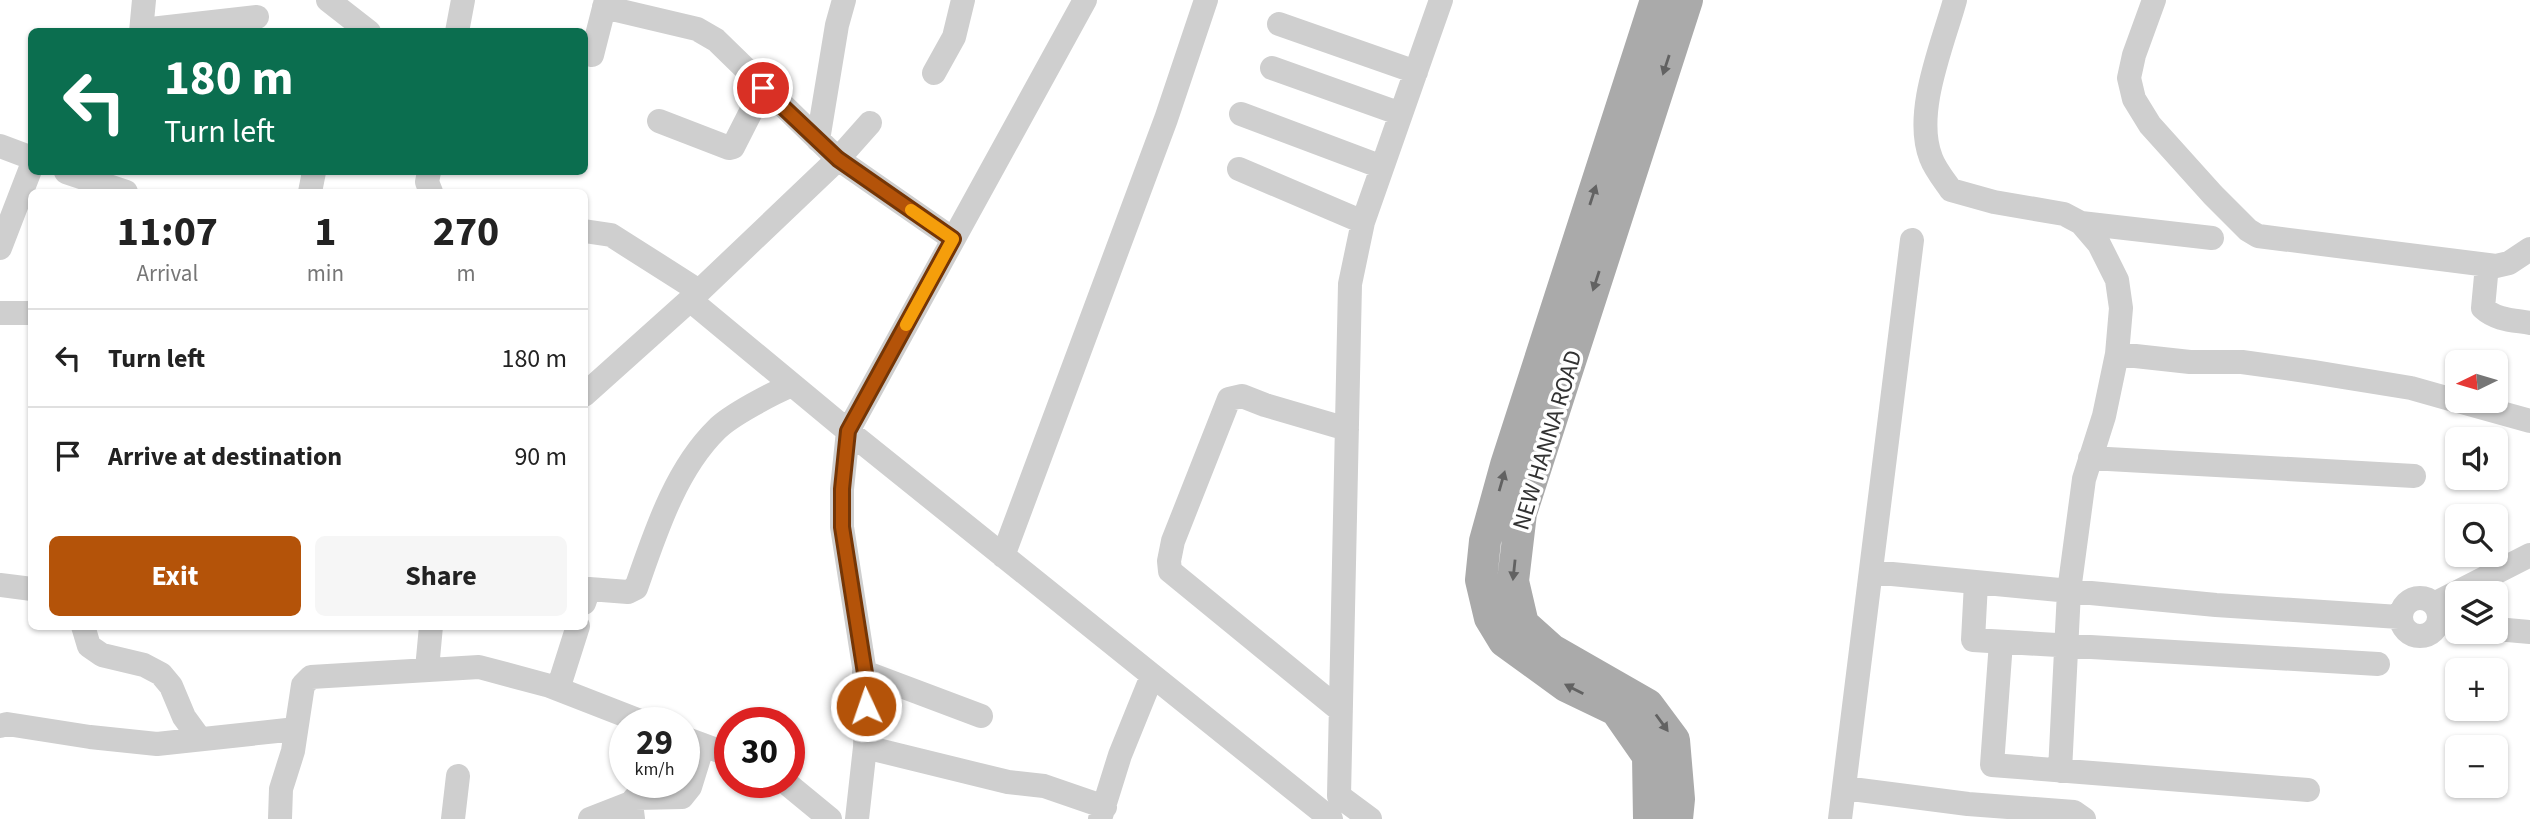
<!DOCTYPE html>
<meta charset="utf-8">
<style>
body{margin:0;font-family:"Source Sans 3",sans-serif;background:#f6f6f6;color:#222;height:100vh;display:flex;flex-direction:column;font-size:26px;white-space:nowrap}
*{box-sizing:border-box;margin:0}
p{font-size:23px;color:#767676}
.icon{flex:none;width:38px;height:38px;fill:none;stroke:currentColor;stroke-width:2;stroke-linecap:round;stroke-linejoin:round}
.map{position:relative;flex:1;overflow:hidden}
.side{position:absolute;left:28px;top:189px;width:560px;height:441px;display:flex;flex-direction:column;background:#fff;border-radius:10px;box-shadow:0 2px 5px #0004}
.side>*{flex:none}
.guide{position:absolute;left:28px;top:28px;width:560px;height:147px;border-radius:10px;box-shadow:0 2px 5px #0004;background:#0b6e4f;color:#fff;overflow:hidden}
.needle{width:46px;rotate:265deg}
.controls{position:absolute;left:2445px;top:350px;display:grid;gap:14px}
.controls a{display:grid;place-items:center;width:63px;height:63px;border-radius:10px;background:#fff;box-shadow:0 2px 5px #0004;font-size:35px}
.speed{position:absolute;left:609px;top:707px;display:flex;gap:14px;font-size:35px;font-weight:700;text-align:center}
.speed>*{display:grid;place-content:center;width:91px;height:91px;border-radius:50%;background:#fff;box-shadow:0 2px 5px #0004;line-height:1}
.speed small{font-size:18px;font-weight:400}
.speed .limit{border:10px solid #d22;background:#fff;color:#111}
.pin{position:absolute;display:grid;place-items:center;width:60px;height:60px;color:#fff;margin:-30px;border:4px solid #fff;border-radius:50%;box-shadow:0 2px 7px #0007}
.me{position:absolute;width:77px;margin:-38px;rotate:357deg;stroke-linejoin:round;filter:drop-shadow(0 0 5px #0008)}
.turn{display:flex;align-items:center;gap:24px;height:147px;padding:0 21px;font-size:32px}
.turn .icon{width:91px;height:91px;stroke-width:2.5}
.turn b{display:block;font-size:49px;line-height:60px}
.eta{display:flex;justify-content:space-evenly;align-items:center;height:119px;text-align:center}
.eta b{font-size:42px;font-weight:700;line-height:49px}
.action{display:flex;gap:14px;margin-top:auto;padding:14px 21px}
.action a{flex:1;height:80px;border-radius:10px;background:#b45309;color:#fff;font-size:28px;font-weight:700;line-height:80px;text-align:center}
.action a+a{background:#f6f6f6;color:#222}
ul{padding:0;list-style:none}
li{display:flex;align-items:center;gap:21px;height:98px;padding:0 21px;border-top:2px solid #e0e0e0}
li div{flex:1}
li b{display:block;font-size:26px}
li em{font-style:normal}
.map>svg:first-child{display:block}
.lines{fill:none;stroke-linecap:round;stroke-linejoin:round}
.minor{stroke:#cfcfcf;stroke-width:24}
.major{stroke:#aaa;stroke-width:32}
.oneway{fill:#626262}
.route-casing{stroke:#753606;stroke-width:18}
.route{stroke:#b45309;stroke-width:12}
.slow{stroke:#f59e0b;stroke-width:12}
.labels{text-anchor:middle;stroke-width:7;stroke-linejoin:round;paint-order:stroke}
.street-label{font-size:24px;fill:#323232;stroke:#fff}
</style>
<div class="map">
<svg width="2530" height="819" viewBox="0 0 2530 819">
<rect width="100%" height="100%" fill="#fff"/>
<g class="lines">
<!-- minor -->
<path class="minor" d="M328,0L369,32
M1085,0L848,431L1331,819
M1955,0C1943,44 1913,113 1931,158C1935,169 1944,180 1951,190L1994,202L2064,214L2081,223L2099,244L2117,280L2121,308L2117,354L2104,416L2084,479L2069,591L2060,771
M2154,0L2134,55L2129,78L2134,99L2150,125L2213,195L2248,230L2258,236L2496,266L2509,263L2530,249
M604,7L697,29L716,40L838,159L953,239
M1279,24L1416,72
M142,30L257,17
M141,32L144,0
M457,32L463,0
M592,55L606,0
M1272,68L1401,114
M934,73L954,37L963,0
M1241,114L1382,167
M659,121L729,148L733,147L763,88
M818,140L837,25L844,0
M0,146L32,158
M1239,169L1363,222
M66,172L126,192
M429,172L427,182L431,192
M310,192L314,172
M2081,223L2212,238
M584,231L611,235L699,291
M0,248L32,165
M2487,265L2483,308C2496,320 2513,320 2530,323
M690,300L848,431L842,489V527L867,686L865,747L857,819
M0,313H32
M2117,354L2190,362H2242L2313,372L2411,388L2457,401
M584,395L690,300L838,159L870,123
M2458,401L2530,421
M2090,458L2414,476
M1003,556L1166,119L1206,0
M1871,572L2216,605L2399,617
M1976,583L1973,640L2378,664
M0,585L32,589
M2401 617a19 19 0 1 1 38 0a19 19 0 1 1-38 0Z
M584,603L589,589L628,592L636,588C655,534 675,470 717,429C731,415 773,393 792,385
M2434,604L2530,555
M83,626L89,646L102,655L144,665L161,674L171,686L184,717L200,739
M2496,629L2530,632
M2001,642L1992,765L2308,790
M427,669L431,626
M864,672L981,716
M558,689L578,626
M1340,710L1170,571L1169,561L1173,541L1229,399L1242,396L1265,405L1347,429
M0,726L7,724L90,737L157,744L296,729
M684,738L730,755
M865,747L1008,782L1044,786L1105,807
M785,782L830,819
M1844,788L1968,804L2074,812L2084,819
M280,819L281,789L293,751L303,685L311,677L479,667L550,686L645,723
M453,819L458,776
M590,819L631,803
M633,819L631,803L635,798L682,797L690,787L703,745
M1100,819L1120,755L1152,676
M1370,819L1339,796L1350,284L1363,222L1441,0
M1840,819L1912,240"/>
<!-- major -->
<path class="major" d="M1649,819L1648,756L1616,710L1566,686L1504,641L1490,618L1481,580L1485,541L1506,465L1656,0
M1677,819L1679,799L1674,740L1648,705L1552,650L1523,624L1513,581L1521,513L1687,0"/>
</g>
<!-- one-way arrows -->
<defs><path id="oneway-solid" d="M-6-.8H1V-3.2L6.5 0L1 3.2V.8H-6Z" transform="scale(1.75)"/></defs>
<g class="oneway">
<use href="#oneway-solid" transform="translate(1666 65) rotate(108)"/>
<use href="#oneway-solid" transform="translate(1593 195) rotate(-72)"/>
<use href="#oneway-solid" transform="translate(1596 281) rotate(108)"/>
<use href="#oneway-solid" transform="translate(1502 481) rotate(-74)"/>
<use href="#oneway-solid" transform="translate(1514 570) rotate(96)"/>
<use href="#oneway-solid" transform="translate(1574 689) rotate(-153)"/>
<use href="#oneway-solid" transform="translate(1662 723) rotate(54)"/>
</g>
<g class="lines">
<defs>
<path id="route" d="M763,88L838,159L953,239L848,431L842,489V527L867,686L866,706"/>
</defs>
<!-- route casing -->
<use href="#route" class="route-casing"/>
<!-- route -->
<use href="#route" class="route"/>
<!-- slow -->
<path class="slow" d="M906,325L953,239L911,210"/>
</g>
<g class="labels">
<!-- street labels -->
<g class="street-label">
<text transform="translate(1547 440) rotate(-73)" y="8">NEW HANNA ROAD</text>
</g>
</g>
</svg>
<div class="controls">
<a><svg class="needle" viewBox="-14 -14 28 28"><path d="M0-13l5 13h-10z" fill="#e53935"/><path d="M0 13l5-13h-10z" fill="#767676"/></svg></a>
<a><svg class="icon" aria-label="sound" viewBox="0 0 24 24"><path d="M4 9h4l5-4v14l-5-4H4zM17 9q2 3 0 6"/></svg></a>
<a><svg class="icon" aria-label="search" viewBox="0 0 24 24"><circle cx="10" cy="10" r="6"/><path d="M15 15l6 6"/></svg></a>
<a><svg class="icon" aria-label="layers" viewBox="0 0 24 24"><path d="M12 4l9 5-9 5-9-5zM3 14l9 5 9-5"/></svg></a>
<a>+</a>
<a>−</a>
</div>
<div class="speed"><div>29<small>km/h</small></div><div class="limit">30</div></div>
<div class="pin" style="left:763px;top:88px;background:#d93025"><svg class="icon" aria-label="arrive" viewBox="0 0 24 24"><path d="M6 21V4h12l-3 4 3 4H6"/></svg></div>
<svg class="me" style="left:866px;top:706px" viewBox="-20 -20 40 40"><circle r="17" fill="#b45309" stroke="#fff" stroke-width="3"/><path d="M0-11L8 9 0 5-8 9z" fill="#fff"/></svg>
<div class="guide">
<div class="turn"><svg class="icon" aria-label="left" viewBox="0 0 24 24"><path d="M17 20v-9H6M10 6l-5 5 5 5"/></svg><div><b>180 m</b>Turn left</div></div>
</div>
<section class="side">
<div class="eta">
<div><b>11:07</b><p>Arrival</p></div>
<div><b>1</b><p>min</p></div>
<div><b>270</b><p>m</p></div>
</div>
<ul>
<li><svg class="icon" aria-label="left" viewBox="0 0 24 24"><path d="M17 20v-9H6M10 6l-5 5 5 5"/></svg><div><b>Turn left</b></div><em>180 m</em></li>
<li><svg class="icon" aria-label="arrive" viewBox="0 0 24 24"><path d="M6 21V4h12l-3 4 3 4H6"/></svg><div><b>Arrive at destination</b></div><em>90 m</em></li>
</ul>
<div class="action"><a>Exit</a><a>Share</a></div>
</section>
</div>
